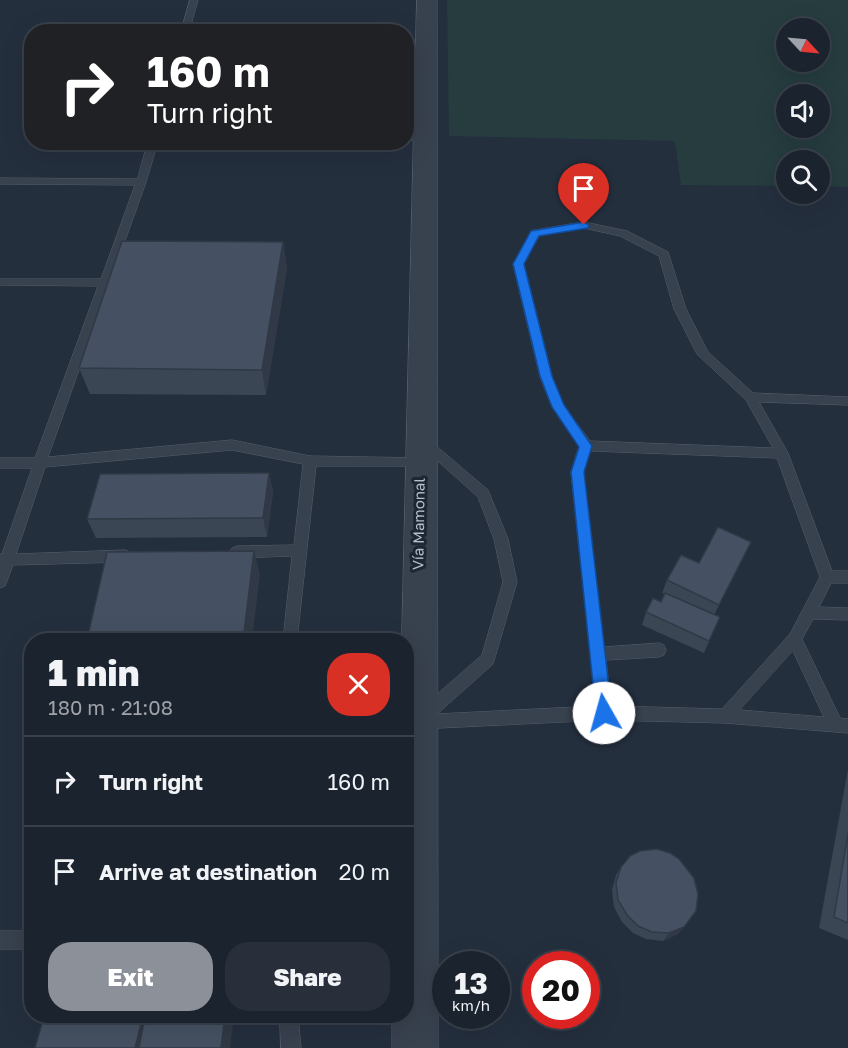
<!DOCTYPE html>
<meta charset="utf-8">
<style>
body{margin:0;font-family:"Golos Text",sans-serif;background:#282f3a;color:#f1f3f6;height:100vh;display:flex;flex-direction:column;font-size:22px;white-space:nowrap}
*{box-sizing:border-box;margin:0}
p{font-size:20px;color:#a0a4aa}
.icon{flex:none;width:33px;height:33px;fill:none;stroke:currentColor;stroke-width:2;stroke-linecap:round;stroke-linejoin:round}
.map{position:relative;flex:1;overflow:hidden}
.drawer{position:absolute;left:24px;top:633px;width:390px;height:390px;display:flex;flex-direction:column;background:#1b232e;border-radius:24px;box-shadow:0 6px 24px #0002,0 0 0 2px #39404a}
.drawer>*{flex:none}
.hud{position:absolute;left:24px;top:24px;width:390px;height:126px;border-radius:24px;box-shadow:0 6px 24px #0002,0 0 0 2px #39404a;background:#202124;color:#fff;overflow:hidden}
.needle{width:39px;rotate:116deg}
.controls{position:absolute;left:776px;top:18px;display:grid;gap:12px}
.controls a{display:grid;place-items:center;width:54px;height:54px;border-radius:50%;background:#1b232e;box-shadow:0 6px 24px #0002,0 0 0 2px #39404a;font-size:30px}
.speed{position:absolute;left:432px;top:951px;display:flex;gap:12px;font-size:30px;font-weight:700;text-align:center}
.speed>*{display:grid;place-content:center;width:78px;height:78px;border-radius:50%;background:#1b232e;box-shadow:0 6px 24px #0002,0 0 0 2px #39404a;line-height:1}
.speed small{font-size:15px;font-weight:400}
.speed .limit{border:9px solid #d22;background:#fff;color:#111}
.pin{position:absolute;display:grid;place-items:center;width:51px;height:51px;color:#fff;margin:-62px -26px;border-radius:50% 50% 50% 0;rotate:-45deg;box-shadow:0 0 6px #0007}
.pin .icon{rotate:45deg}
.me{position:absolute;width:66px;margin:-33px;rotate:353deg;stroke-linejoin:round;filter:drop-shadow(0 0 4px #0008)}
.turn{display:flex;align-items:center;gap:21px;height:126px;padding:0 24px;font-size:27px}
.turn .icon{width:78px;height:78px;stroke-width:2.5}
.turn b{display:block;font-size:42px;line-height:51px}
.round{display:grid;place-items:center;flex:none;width:63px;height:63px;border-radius:24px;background:#282f3a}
.head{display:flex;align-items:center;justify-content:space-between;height:102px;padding:0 24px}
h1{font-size:36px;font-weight:800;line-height:45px}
.primary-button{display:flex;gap:12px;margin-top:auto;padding:12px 24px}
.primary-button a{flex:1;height:69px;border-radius:24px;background:#8c9099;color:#fff;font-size:24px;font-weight:800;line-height:69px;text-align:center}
.primary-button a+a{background:#282f3a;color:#f1f3f6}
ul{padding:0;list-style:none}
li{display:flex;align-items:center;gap:18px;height:90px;padding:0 24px;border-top:2px solid #39404a}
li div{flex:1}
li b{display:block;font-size:22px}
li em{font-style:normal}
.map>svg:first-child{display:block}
.green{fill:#263c3f;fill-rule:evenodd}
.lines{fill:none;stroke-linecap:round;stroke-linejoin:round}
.service-casing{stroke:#565f6c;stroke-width:1}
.tertiary-casing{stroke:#565f6c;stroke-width:1}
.service{fill:#38414e;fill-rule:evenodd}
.tertiary{fill:#38414e;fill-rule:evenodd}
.wall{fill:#3b4654}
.shaded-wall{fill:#303945}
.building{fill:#455162;stroke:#303945;stroke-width:1.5}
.route{fill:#1a73e8;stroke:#114b97;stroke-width:1.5}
.labels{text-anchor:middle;stroke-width:6;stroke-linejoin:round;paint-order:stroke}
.street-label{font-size:15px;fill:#b4bcc9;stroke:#1d2633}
</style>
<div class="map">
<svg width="848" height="1048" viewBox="0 0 848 1048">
<rect width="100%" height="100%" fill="#242f3e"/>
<!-- green -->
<path class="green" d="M447,0H848V187L819,186V160H786V186L681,185L675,141L449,136ZM786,28H819V62H786ZM786,94H819V128H786Z"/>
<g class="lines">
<defs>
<path id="service" d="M190,0H198L189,32H181Z
M406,134H425L430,137L425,140H406Z
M148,142H158L146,182L48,457L232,440L310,456L425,458L426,461L425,464L420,466H316L297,640H283L292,556L237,558L232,556L230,552L232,548L237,546L294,545L303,464L232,450L45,467L16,554L125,550L130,552L132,556L130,560L125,562L13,565L5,586L0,588V554H2L32,468H0V458H35L98,286L0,285V279H101L135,185L0,184V178L137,179Z
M584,222L627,231L668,252L686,309L708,352L753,393L848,397V405L759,402L788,453L832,571H848V583H831L819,607L848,608V620L813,619L802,639L840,718L848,719V733L725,723L604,720L419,729L413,727L411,722L419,710L482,655L503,582L494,539L478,497L420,445L418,442L424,437L428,439L488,490L508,539L517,582L493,664L437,714L596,706L571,472L579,446L552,407L540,377L513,264L531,231ZM584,228L620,236L659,256L674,309L697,354L746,400L773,448L590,441L564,406L552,377L523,264L539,236ZM591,451L777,458L820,577L790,634L722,709L611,706L606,660L659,657L664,655L666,650L664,645L659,643L604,647L583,472ZM793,651L824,717L740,710Z
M0,931H32V949H0Z
M280,1016H298L301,1048H281Z"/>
<path id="tertiary" d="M417,0H437L438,1048H392V1016H406V640H402Z"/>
</defs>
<!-- service casing -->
<use href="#service" class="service-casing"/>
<!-- tertiary casing -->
<use href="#tertiary" class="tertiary-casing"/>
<!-- service -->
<use href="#service" class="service"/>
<!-- tertiary -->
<use href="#tertiary" class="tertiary"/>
</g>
<!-- wall -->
<path class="wall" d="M57,142H135L134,146L57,144Z
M283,242L287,268L266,395L90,394L79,368Z
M269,473L273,492L267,537L96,538L87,519Z
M751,542L714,615L720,617L704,653L642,625L646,612L661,602L665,594L662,593L667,580L699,563Z
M848,769V940L819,928Z
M621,867L684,927L678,934L663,941L646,939L633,933L622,922L614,907L612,890L616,875Z"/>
<!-- shaded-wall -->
<path class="shaded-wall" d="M283,242L287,268L266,395L262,370Z
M269,473L273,492L267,537L263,518Z
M254,551L260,574L252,640H243Z
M684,927L678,934L663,941L669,933Z
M143,1016H155L147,1048H135Z
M225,1016H234L230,1048H221Z"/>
<!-- building -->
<path class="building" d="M122,241L283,242L262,370L79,368Z
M269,473L263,518L87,519L100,474Z
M718,527L751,542L719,605L667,580L681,555L699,563Z
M254,551L243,640H87L107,552Z
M665,593L720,617L709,641L646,612L653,598L661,602Z
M848,833V923L834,917Z
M657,849L670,853L679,859L694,878L698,894L696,911L684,927L669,933L652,932L638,926L627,915L618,900L616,882L621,867L630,856L640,851Z
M44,1016H143L135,1048H35Z
M145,1016H225L221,1048H139Z"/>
<!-- route -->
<path class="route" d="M584,222L589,225L588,228L539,236L524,264L552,376L564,405L592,446L584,472L612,713L610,718L604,720L599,718L596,713L571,472L579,447L552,407L540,376L513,264L531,231Z"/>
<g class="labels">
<!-- street labels -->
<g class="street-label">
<text transform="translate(419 524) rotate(-89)" y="5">Vía Mamonal</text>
</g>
</g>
</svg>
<div class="controls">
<a><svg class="needle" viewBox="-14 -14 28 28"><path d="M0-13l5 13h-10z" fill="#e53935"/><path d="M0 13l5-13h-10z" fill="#a0a4aa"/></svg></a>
<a><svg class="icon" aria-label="sound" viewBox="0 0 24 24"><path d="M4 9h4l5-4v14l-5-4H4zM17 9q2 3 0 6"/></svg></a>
<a><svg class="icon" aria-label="search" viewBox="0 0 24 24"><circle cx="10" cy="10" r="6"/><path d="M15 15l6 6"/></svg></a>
</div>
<div class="speed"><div>13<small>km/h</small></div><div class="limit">20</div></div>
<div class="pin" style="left:584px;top:225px;background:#d93025"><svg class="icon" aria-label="arrive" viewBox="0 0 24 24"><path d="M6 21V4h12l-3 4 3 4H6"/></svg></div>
<svg class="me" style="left:604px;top:713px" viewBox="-20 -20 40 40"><circle r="19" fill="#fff"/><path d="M0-13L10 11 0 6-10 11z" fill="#1a73e8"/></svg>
<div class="hud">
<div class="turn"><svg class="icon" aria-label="right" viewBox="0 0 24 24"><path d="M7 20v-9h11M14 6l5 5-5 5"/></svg><div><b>160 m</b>Turn right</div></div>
</div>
<section class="drawer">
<div class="head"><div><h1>1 min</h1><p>180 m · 21:08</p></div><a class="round" style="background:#d93025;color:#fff"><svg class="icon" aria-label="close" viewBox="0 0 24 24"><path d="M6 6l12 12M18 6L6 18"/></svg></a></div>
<ul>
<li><svg class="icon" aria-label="right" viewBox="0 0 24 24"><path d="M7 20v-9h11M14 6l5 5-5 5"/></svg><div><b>Turn right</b></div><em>160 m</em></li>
<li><svg class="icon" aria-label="arrive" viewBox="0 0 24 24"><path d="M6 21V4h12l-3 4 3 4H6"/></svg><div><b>Arrive at destination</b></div><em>20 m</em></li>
</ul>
<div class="primary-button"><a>Exit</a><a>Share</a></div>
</section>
</div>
